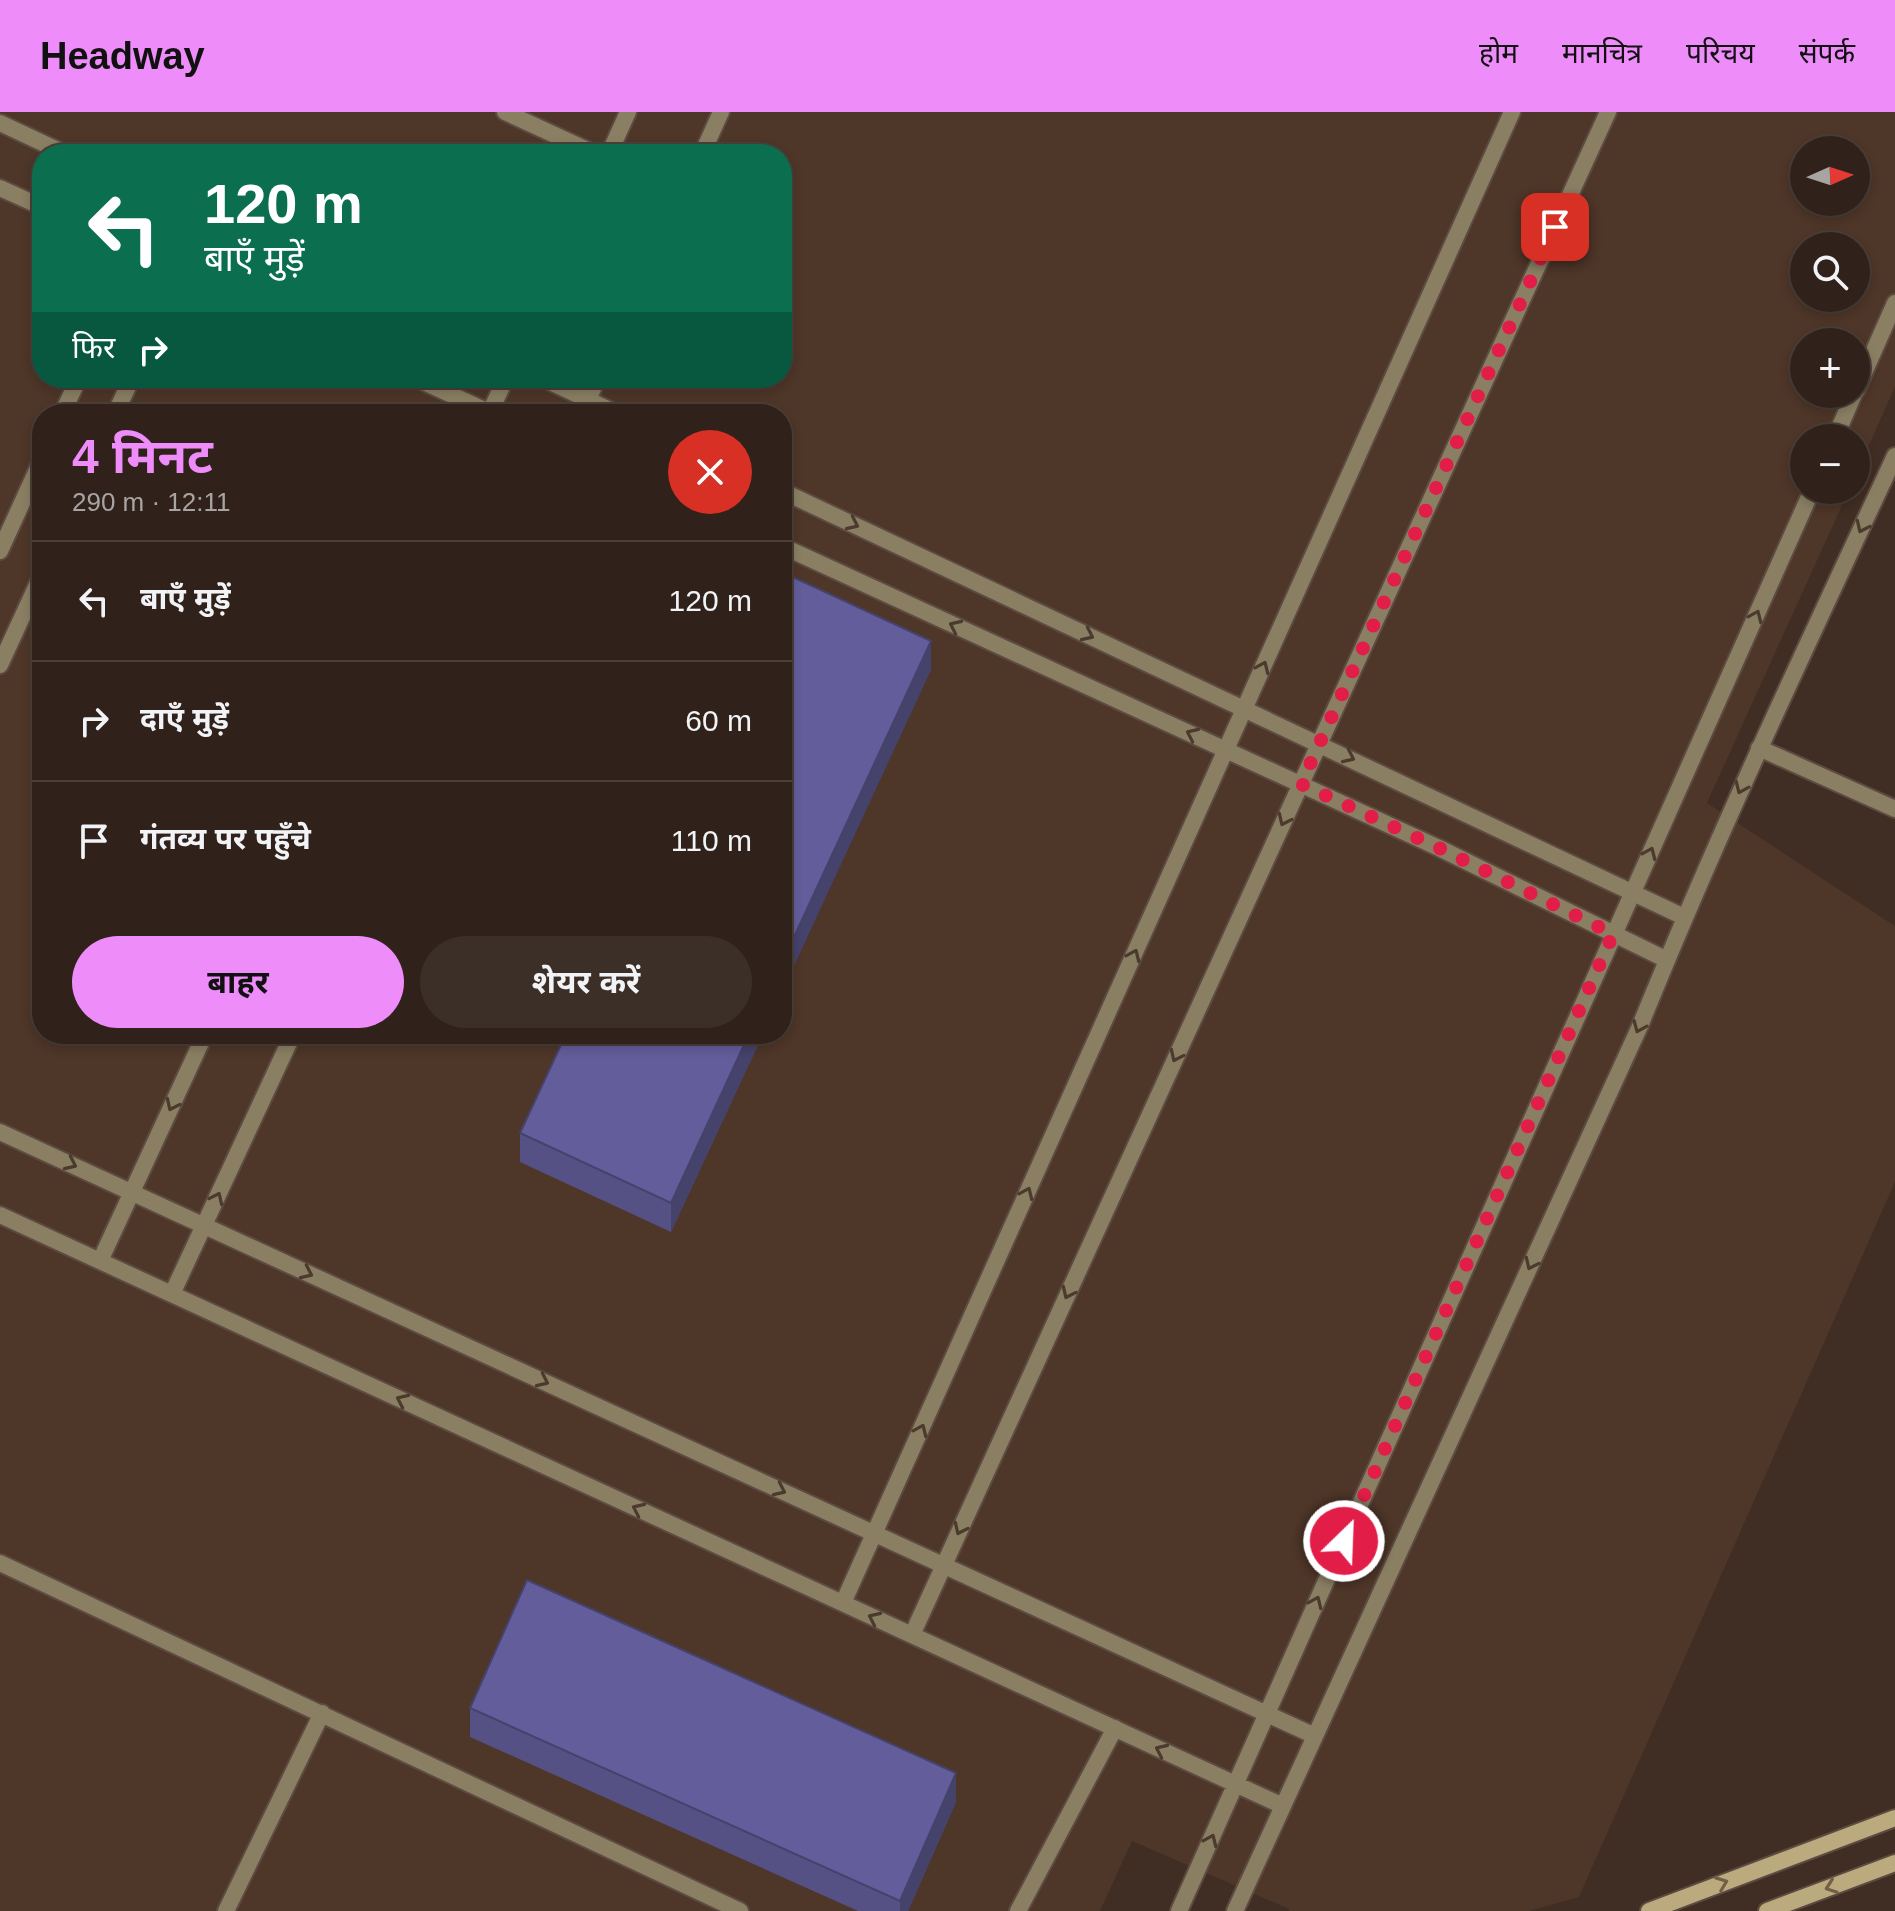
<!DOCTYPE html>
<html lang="hi">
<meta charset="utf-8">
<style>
body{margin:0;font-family:Arial,"Noto Sans Devanagari",sans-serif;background:#3c2f27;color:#f1f3f6;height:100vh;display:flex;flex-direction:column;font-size:30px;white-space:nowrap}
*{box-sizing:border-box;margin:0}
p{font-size:26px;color:#a8a4a2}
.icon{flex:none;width:44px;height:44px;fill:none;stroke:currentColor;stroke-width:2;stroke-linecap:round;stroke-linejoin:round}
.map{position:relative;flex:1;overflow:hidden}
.sheet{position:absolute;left:32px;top:292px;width:760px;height:640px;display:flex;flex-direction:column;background:#30221a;border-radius:32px;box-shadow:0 4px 12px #0003,0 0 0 2px #4b3f39}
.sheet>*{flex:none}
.top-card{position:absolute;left:32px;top:32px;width:760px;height:244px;border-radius:32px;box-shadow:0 4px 12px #0003,0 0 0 2px #4b3f39;background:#0b6e4f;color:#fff;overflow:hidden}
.needle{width:52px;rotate:87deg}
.buttons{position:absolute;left:1790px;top:24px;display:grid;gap:16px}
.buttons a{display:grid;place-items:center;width:80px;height:80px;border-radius:50%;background:#30221a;box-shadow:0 4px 12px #0003,0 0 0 2px #4b3f39;font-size:40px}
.pin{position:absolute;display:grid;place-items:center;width:68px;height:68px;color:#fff;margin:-34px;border-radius:16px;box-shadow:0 4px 12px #0006}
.me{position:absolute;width:88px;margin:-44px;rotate:24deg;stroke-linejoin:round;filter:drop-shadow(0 0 6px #0008)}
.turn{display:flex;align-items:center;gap:28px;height:168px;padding:0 40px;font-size:36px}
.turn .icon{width:104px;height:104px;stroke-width:2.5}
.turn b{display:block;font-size:56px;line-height:68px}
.then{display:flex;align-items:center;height:76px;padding:0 40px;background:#0003;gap:16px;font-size:30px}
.round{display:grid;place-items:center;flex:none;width:84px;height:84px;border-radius:42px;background:#3c2f27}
.overview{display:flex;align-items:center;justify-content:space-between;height:136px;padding:0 40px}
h1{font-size:48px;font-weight:700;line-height:60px;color:#ee8cf9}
.action{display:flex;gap:16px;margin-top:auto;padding:16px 40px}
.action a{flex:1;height:92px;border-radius:48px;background:#ee8cf9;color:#111;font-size:32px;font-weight:700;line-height:92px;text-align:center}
.action a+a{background:#3c2f27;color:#f1f3f6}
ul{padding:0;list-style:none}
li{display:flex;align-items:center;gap:24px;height:120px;padding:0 40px;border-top:2px solid #4b3f39}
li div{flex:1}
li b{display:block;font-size:30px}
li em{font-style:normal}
header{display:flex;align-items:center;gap:48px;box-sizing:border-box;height:112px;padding:0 40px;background:#ee8cf9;color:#111}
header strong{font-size:38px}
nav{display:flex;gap:44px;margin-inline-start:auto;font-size:28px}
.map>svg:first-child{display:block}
.built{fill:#4e3628;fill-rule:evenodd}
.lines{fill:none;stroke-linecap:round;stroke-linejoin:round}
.lane-casing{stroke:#5d4b41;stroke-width:20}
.secondary-casing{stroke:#5d4b41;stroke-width:20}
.lane{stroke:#8a7f63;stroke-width:16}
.secondary{stroke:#bbaa7d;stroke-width:16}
.wall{fill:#555185}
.shaded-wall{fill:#45426c}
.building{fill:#635e9b;stroke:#45426c;stroke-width:2}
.oneway{stroke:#4a3b2c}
.oneway2{stroke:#716047}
.route{stroke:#e11d48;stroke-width:14;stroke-dasharray:0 25.2}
</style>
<header>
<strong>Headway</strong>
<nav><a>होम</a><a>मानचित्र</a><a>परिचय</a><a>संपर्क</a></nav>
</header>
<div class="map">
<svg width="1895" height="1799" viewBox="0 0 1895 1799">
<rect width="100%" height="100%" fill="#402d23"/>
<!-- built -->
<path class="built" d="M0,0H1895V275L1856,362V326H1804V378H1849L1707,691L1895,814V1070L1579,1785L1529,1799H1289V1797L1132,1729L1100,1799H0ZM1804,38H1856V90H1804ZM42,42H782V266H42ZM1804,134H1856V186H1804ZM1804,230H1856V282H1804ZM42,302H782V922H42Z"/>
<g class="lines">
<defs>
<path id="lane" d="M505,0L596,42
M0,11L66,42
M609,42L628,0
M702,42L721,0
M0,76L42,95
M415,266L493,302
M542,266L618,302
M1856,279L1895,191
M62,302L79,266
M115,302L132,266
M489,302L506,266
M581,302L598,266
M1835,326L1854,282
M782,379L1684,805
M782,434L1439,736L1667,848
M0,439L42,347
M0,553L42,462
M1759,636L1895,697
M0,1020L1315,1624
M0,1103L1283,1694
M100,1149L205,922
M172,1182L293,922
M0,1451L740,1799
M843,1491L1512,0
M912,1523L1608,0
M226,1799L322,1601
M1018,1799L1115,1616
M1179,1799L1812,378
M1235,1799L1640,914C1718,721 1807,533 1895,344"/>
<path id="secondary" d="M1649,1799L1895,1706
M1767,1799L1895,1751"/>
</defs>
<!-- lane casing -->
<use href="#lane" class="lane-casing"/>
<!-- secondary casing -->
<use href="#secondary" class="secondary-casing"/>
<!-- lane -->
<use href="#lane" class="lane"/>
<!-- secondary -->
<use href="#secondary" class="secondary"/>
</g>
<!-- wall -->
<path class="wall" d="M763,922L671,1120L520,1050V1021Z
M470,1596L956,1690L908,1799H858L470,1625Z"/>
<!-- shaded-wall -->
<path class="shaded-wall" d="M931,529V558L782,880V851Z
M749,922H763L671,1120V1091Z
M956,1661V1690L908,1799H900V1789Z"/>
<!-- building -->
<path class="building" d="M782,460L931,529L782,851Z
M566,922H749L671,1091L520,1021Z
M527,1468L956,1661L900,1789L470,1596Z"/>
<!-- one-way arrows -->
<defs><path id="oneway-chevron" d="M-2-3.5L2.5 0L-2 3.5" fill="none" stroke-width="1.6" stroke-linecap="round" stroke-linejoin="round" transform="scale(2)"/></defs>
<g class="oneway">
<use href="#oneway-chevron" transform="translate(853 412) rotate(25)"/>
<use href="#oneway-chevron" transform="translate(1862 415) rotate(115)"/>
<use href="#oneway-chevron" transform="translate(1756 504) rotate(-66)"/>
<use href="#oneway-chevron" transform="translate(955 514) rotate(-155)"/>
<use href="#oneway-chevron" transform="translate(1088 523) rotate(25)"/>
<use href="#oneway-chevron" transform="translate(1263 555) rotate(-66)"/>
<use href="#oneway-chevron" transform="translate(1192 622) rotate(-155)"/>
<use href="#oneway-chevron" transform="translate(1349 645) rotate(25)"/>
<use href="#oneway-chevron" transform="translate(1741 676) rotate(114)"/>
<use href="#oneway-chevron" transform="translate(1284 708) rotate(115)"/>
<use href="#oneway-chevron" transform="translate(1650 741) rotate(-66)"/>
<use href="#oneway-chevron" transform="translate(1134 843) rotate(-66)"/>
<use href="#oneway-chevron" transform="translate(1639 915) rotate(113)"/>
<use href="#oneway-chevron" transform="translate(1176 944) rotate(115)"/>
<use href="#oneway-chevron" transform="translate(172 993) rotate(115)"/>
<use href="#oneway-chevron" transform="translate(71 1052) rotate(25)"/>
<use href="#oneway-chevron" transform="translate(1027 1081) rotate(-66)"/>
<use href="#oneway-chevron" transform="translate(217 1086) rotate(-65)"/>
<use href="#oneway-chevron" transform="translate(1531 1152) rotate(115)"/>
<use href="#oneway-chevron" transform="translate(307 1161) rotate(25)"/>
<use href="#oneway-chevron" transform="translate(1068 1181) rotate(115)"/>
<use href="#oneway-chevron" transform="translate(543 1269) rotate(25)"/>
<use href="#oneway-chevron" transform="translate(402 1288) rotate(-155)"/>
<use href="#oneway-chevron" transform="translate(921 1318) rotate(-66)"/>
<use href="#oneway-chevron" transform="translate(780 1378) rotate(25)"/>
<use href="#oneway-chevron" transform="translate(638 1397) rotate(-155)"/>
<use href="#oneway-chevron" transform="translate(960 1417) rotate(115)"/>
<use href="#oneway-chevron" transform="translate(1316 1490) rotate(-66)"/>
<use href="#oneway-chevron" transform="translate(874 1506) rotate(-155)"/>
<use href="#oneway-chevron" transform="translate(1161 1638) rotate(-155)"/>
<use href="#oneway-chevron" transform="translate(1211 1728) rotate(-66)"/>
</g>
<g class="oneway2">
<use href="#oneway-chevron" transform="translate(1722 1771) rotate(-21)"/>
<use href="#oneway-chevron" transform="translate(1831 1775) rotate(160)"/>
</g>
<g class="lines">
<!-- route -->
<path class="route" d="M1344,1429L1613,822L1439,736L1301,672L1555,115"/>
</g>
</svg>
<div class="buttons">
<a><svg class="needle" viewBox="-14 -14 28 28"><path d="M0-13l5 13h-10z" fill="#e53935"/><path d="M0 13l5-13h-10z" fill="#a8a4a2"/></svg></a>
<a><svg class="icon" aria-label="search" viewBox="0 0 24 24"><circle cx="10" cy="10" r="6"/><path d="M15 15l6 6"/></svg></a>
<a>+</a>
<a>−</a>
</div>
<div class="pin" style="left:1555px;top:115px;background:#d93025"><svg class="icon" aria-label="arrive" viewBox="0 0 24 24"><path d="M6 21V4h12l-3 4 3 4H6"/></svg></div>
<svg class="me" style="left:1344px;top:1429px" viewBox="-20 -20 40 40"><circle r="17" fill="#e11d48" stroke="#fff" stroke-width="3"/><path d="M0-11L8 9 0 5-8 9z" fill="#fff"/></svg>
<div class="top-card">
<div class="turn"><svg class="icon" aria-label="left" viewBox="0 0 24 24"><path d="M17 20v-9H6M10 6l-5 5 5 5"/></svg><div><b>120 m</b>बाएँ मुड़ें</div></div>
<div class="then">फिर<svg class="icon" aria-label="right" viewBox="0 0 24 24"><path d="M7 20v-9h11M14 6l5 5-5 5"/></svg></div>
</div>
<section class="sheet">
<div class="overview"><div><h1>4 मिनट</h1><p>290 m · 12:11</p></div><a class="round" style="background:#d93025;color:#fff"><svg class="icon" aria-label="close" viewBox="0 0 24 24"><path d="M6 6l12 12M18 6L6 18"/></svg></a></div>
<ul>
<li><svg class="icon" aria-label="left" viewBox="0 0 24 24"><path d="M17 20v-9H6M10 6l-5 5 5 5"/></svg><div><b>बाएँ मुड़ें</b></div><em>120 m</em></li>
<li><svg class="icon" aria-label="right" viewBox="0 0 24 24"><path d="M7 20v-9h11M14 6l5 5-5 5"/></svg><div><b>दाएँ मुड़ें</b></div><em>60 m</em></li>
<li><svg class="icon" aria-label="arrive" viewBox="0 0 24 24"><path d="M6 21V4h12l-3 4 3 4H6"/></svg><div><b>गंतव्य पर पहुँचे</b></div><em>110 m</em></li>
</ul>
<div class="action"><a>बाहर</a><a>शेयर करें</a></div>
</section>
</div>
